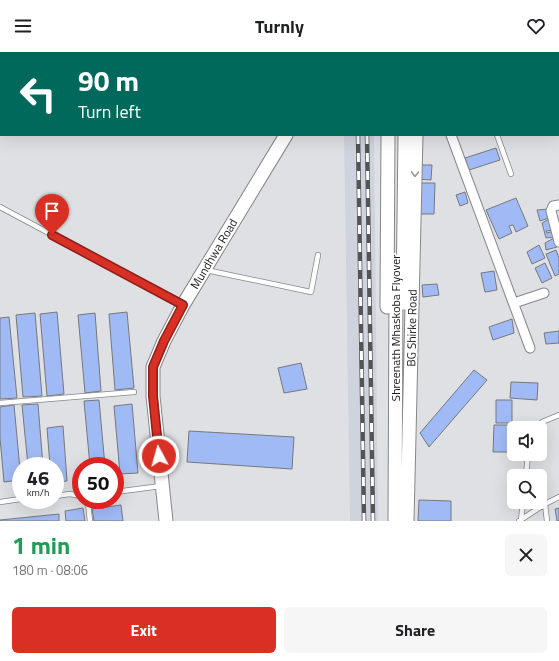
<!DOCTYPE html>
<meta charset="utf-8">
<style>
body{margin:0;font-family:"Titillium Web",sans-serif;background:#f6f6f6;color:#202124;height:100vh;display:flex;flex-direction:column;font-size:15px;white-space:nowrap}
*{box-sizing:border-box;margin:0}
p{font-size:13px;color:#757577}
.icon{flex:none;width:22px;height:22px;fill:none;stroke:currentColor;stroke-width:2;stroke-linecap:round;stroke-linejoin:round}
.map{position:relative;height:469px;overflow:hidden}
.panel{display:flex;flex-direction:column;background:#fff;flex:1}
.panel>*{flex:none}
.top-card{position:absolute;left:0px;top:0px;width:559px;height:84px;box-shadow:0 4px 16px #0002;background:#00695c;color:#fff;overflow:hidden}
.tools{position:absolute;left:507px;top:369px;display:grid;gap:8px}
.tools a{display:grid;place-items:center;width:40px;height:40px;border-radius:6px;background:#fff;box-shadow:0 4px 16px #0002;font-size:20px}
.speed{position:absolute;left:12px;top:405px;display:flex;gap:8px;font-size:20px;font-weight:700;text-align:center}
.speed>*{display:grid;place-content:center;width:52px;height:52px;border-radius:50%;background:#fff;box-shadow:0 4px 16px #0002;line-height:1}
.speed small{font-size:10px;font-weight:400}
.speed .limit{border:6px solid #d22;background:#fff;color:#111}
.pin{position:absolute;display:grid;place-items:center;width:34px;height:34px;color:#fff;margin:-41px -17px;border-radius:50% 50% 50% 0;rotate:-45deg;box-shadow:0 0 4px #0007}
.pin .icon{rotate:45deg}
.me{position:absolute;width:44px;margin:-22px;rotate:354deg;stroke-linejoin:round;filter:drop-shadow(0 0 3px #0008)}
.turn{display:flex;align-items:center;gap:14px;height:84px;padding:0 12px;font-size:18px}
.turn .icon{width:52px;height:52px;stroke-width:2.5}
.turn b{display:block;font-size:28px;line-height:34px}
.round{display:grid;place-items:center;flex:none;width:42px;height:42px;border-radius:6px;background:#f6f6f6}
.headline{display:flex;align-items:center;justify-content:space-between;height:68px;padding:0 12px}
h1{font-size:24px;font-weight:700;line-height:30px;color:#1e9e55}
.cta{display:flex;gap:8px;margin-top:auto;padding:8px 12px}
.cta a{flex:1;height:46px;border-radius:6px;background:#d93025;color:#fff;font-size:16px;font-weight:700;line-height:46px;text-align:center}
.cta a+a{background:#f6f6f6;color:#202124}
header{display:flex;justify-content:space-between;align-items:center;height:52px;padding:0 12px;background:#fff;font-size:18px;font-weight:700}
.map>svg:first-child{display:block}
.built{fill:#cfd3dd}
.green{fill:#9ac4a3}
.building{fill:#a0baf5;stroke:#77787b}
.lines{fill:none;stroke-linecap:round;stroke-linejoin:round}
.lane-casing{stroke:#86878a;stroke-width:6}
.street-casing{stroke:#86878a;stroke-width:11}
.secondary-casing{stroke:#86878a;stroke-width:15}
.lane{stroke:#fff;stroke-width:4.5}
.street{stroke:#fff;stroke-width:9}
.secondary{stroke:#fff;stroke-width:13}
.rail-casing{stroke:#535456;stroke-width:4.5}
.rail{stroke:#fff;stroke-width:3;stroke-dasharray:9;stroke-linecap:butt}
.oneway{stroke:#989899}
.route-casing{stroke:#8d1f18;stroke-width:10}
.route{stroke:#d93025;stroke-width:7}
.labels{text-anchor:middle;stroke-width:3.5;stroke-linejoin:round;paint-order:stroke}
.street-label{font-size:12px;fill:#1a1b1c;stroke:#fff}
</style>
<header><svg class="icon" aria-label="menu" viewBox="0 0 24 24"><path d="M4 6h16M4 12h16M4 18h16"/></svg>Turnly<svg class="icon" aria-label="heart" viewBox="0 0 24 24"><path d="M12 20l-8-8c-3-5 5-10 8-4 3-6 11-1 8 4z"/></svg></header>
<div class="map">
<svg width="559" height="469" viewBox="0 0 559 469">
<rect width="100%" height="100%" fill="#dfe0e3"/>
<!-- built -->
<path class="built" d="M344,83H374L378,469H350Z"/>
<!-- green -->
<path class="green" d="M0,0H313L1,1V16Z"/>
<!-- building -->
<path class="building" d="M496,96L500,108L469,118L465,106Z
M416,113H432L431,128L416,127Z
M421,131H435L434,162H420Z
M465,140L468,151L460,154L456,143Z
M516,146L528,174L516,180L513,173L509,174L512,181L499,187L486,158Z
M549,157L552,165L540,169L537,158Z
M551,166L554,178L546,179L547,181L554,179L555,185L546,186L542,171Z
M554,186L557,195L546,198L545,191Z
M539,193L545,206L532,212L527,200Z
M556,198L559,206V222L555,224L546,202Z
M545,211L552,226L542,231L535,216Z
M494,219L497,238L485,240L481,221Z
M437,232L439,243L423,245L422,233Z
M57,260L64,342L47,344L40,262Z
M127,260L134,336L115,338L109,262Z
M35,261L42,344L23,345L16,263Z
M95,261L101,339L85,341L78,263Z
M9,265L17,346L0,347V266Z
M512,267L514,281L493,288L489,275Z
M559,279V291L546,292L544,281Z
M301,311L307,337L284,341L278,316Z
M474,318L487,328L429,395L420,381Z
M511,330L538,331L537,348L510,346Z
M99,348L105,414H90L84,349Z
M496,348H512V371H496Z
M38,352L43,414H28L22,353Z
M132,352L138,421L120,422L114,354Z
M14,353L21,428L4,430L0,386V355Z
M494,373H510L509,400H493Z
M63,374L67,429L55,430V414H50L47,376Z
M189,379L294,385L292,417L187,410Z
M419,448L451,449V469H418Z
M121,453L123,469H94L92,457Z
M83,456L85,469H66L65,459Z
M559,456V469H557L555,457Z
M59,462V469H0V468Z"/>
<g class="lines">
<defs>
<path id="lane" d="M497,83L511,122
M0,155L182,252
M206,218L311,240L318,203
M0,351L134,340
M536,376L542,370L559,363
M526,424L528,402
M115,440L161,434
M55,444L70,442L81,444
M84,448L88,451L90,469
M0,450L21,447
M545,452L547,469
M521,468L523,450
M519,469L545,452L559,445"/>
<path id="street" d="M451,83L530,296
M559,153L553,154L551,159L559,190
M514,251L544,241"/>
<path id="secondary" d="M371,0L373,1
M389,0L390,1
M404,0V1
M329,1V0
M470,1L475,0
M520,1L525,0
M403,251L405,83
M387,255L388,83
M166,469L153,344V315L164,289L183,253L286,83
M395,469L396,239
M407,469L416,83"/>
</defs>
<!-- lane casing -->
<use href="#lane" class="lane-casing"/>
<!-- street casing -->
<use href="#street" class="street-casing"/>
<!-- secondary casing -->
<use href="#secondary" class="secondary-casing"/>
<!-- lane -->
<use href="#lane" class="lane"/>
<!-- street -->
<use href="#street" class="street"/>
<!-- secondary -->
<use href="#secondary" class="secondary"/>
<defs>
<path id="rail" d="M357,0V1
M366,0V1
M358,83L364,469
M367,83L373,469"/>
</defs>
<!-- rail casing -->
<use href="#rail" class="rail-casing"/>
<!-- rail -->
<use href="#rail" class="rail"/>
</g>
<!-- one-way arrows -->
<defs><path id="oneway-chevron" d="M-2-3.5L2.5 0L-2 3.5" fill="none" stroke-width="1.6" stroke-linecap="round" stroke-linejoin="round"/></defs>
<use class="oneway" href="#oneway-chevron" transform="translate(415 122) rotate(91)"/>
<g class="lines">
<defs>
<path id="route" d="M52,183L183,253L164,289L153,315V344L159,404"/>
</defs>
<!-- route casing -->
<use href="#route" class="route-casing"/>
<!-- route -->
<use href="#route" class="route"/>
</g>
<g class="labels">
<!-- street labels -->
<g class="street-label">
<text transform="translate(214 202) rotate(-59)" y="4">Mundhwa Road</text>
<text transform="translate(396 276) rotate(-90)" y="4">Shreenath Mhaskoba Flyover</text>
<text transform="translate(412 276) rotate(-89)" y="4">BG Shirke Road</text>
</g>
</g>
</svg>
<div class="tools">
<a><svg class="icon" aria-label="sound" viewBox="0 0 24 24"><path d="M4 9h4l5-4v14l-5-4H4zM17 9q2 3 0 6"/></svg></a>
<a><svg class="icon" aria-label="search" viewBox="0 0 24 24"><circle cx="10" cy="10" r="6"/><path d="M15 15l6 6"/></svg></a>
</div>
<div class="speed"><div>46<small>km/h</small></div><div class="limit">50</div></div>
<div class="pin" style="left:52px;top:183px;background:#d93025"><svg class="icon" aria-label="arrive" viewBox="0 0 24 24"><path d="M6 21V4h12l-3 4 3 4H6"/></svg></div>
<svg class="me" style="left:159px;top:404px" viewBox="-20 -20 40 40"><circle r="17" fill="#d93025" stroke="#fff" stroke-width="3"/><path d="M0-11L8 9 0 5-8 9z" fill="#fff"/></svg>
<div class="top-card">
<div class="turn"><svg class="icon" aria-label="left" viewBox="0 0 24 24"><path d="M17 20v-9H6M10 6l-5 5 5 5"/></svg><div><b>90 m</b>Turn left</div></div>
</div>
</div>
<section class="panel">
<div class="headline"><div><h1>1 min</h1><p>180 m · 08:06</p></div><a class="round"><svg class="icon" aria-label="close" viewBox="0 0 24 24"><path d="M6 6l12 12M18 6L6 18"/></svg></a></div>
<div class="cta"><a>Exit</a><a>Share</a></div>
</section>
